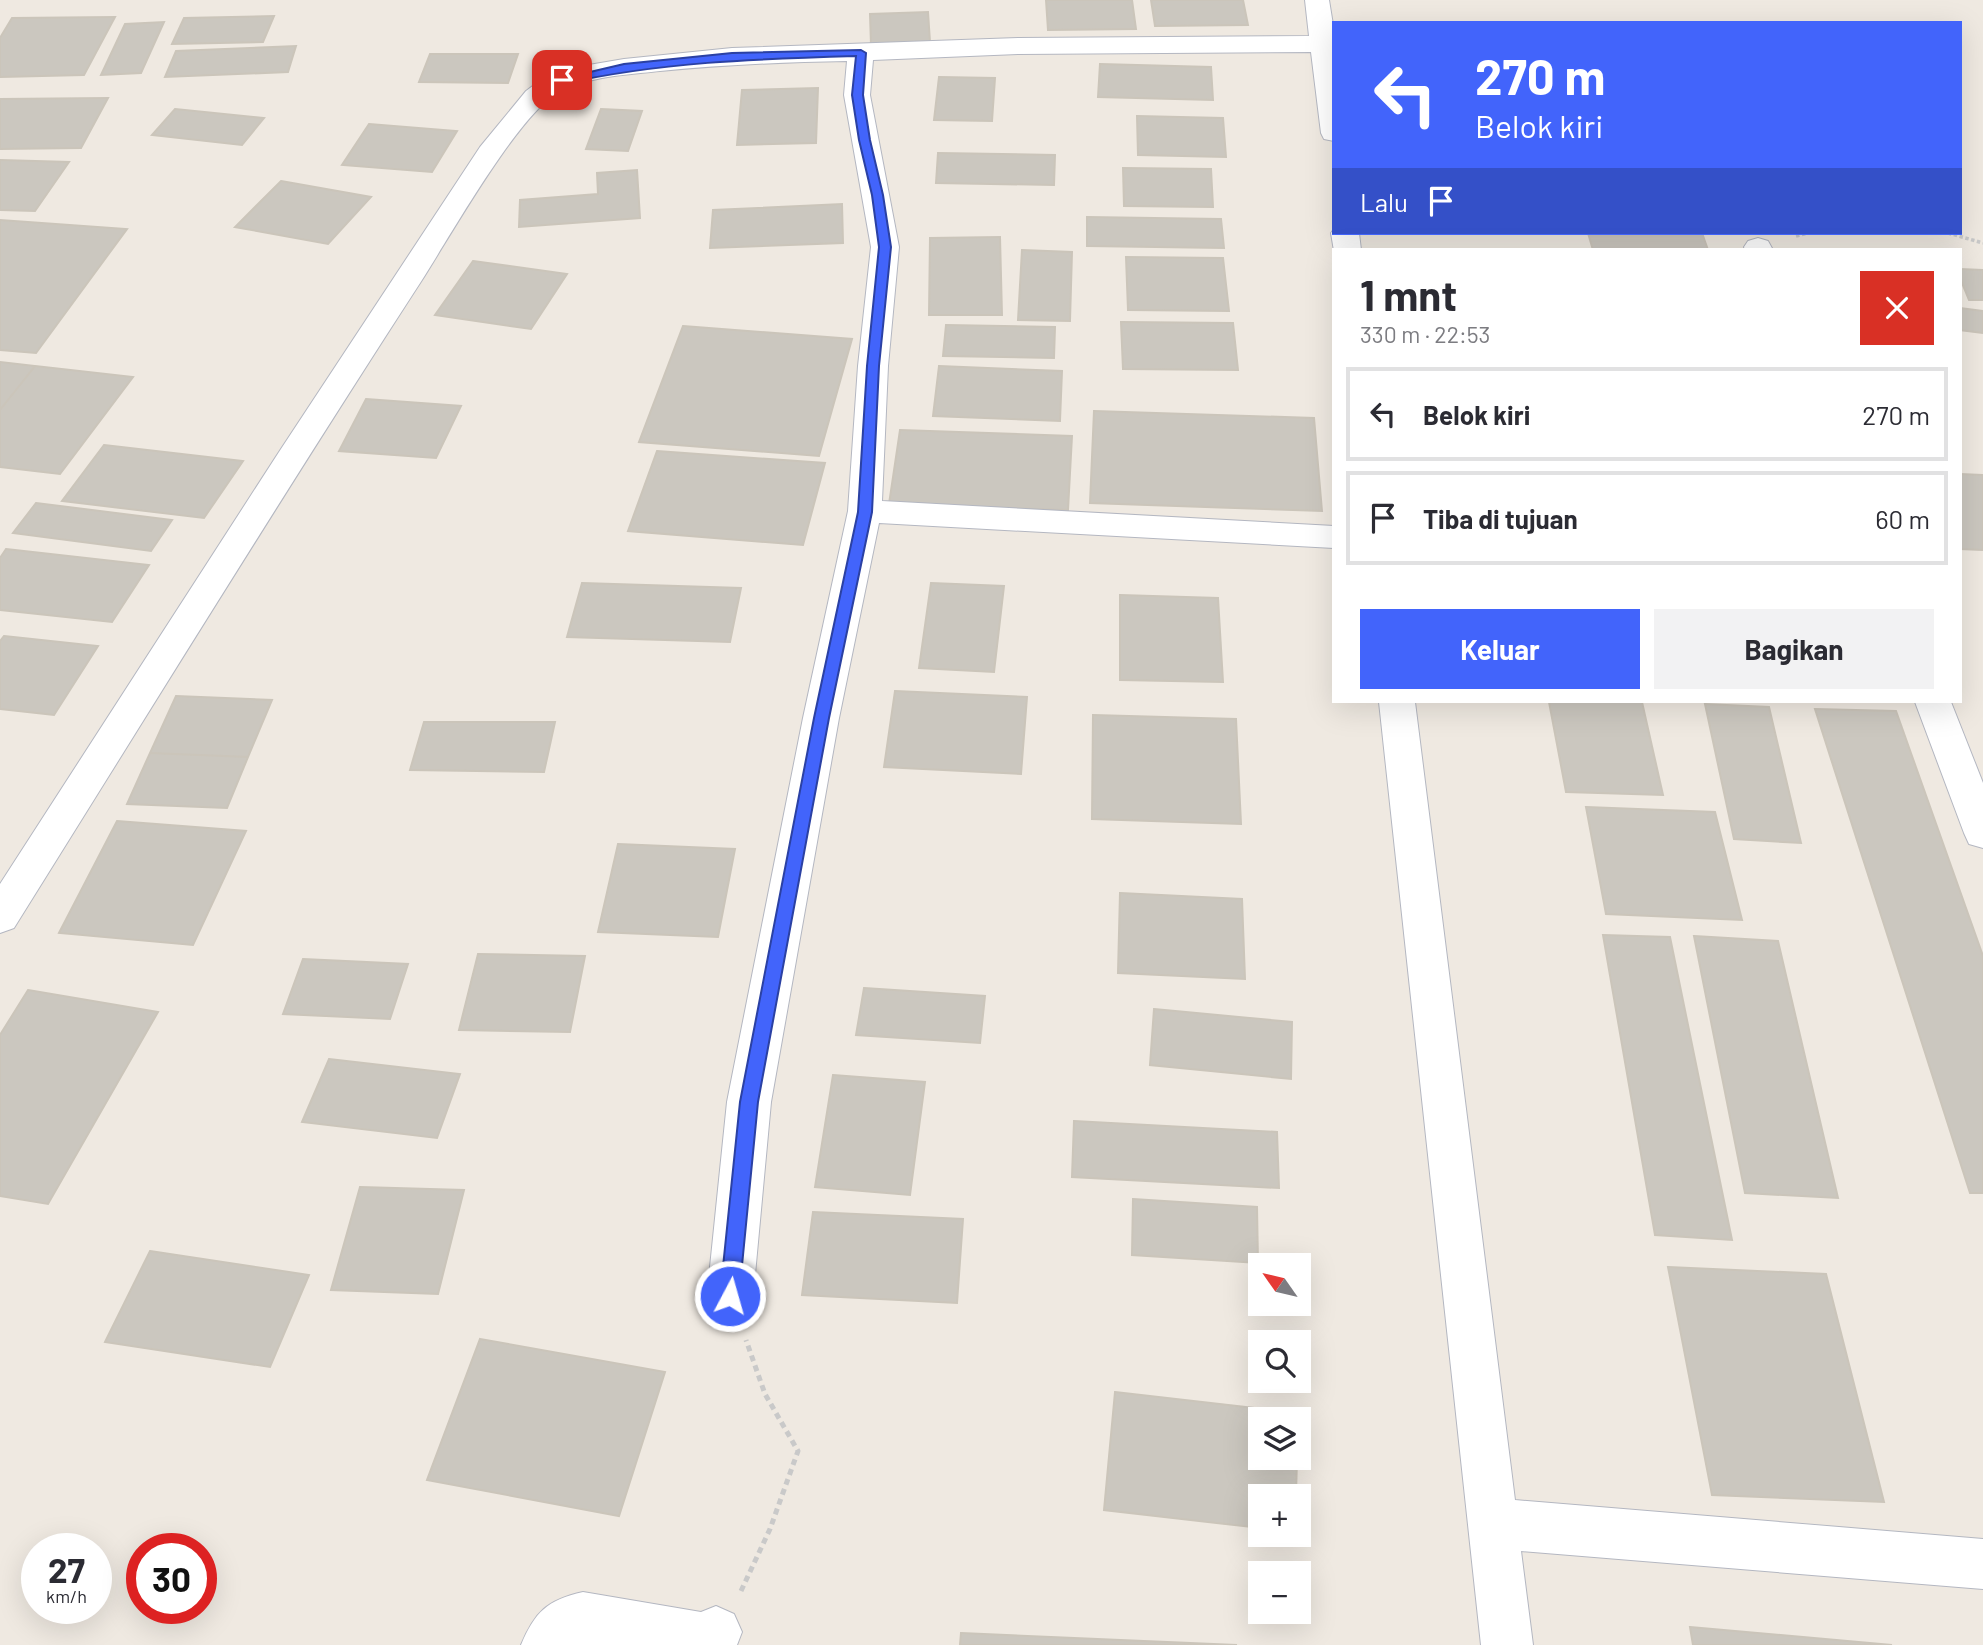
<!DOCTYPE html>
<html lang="id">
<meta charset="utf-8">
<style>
body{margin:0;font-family:Barlow,sans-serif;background:#f2f2f3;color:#2b2b33;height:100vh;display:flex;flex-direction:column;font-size:26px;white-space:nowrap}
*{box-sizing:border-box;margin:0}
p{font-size:23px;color:#7c7c81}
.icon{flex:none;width:38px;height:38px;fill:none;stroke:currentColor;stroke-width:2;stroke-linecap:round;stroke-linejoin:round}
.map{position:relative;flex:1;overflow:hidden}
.drawer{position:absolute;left:1332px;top:248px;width:630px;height:455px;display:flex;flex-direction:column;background:#fff;border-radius:0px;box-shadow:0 7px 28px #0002}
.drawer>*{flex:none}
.banner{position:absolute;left:1332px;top:21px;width:630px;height:214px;border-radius:0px;box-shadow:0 7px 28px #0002;background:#4264fb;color:#fff;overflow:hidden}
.needle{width:46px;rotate:304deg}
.fabs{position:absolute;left:1248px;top:1253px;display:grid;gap:14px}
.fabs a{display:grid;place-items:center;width:63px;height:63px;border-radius:0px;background:#fff;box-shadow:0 7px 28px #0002;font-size:35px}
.speed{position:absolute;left:21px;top:1533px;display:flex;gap:14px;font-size:35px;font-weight:700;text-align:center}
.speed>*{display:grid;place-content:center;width:91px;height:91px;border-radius:50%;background:#fff;box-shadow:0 7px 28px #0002;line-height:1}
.speed small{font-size:18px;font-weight:400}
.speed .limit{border:10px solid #d22;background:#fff;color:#111}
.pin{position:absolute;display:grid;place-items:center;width:60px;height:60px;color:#fff;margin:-30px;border-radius:14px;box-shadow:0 4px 10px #0006}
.me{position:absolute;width:77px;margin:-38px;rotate:6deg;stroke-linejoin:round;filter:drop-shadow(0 0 5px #0008)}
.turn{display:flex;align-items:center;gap:24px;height:147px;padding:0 28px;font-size:32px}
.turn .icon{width:91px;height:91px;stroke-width:2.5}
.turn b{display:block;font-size:49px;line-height:60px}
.then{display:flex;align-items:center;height:66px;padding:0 28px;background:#0003;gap:14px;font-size:26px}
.round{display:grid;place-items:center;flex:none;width:74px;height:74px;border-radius:0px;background:#f2f2f3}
.head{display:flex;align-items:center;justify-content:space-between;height:119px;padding:0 28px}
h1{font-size:42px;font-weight:700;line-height:52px}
.action{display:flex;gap:14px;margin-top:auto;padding:14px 28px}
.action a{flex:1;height:80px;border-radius:0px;background:#4264fb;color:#fff;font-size:28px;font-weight:700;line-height:80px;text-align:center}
.action a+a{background:#f2f2f3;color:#2b2b33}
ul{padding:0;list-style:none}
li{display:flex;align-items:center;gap:21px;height:94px;margin:0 14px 10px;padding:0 14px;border:4px solid #e1e1e2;border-radius:0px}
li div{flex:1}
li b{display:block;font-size:26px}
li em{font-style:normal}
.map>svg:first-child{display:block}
.building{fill:#cbc7bf;stroke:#cbc5ba;stroke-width:2}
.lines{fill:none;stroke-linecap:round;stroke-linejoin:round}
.street-casing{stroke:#b4b7c1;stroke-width:2}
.path-far1{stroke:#c9c9c9;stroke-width:3.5;stroke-dasharray:3.5 2.5;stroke-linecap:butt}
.path{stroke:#c9c9c9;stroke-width:5;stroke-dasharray:6 4.5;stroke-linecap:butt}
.street{fill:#fff;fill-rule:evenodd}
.route{fill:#4264fb;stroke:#2b41a3;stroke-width:2}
</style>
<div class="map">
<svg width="1983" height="1645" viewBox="0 0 1983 1645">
<rect width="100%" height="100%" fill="#efe9e1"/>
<!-- building -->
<path class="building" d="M1046,0H1132L1136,29L1048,30Z
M1151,0H1243L1248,25L1155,26Z
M928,12L930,42L871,45L870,14Z
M274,16L263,42L172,44L184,18Z
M115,17L84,75L0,77V38L12,18Z
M164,22L141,73L101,75L125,24Z
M296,46L288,72L165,77L176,51Z
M430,54H518L508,83L419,82Z
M1100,64L1211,67L1213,100L1098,97Z
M939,77L995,78L992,121L934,120Z
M818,88L816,143L737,145L742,90Z
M108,98L81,148L0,149V99Z
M175,109L264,118L242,145L152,135Z
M601,109L642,111L628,151L586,149Z
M1137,116L1223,118L1226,157L1138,155Z
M369,124L457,131L432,172L342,165Z
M938,153L1055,155L1054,185L936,183Z
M0,160L69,162L35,211L0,210Z
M1123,168L1211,169L1213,207L1124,206Z
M637,170L640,218L519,227L520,200L598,194L597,173Z
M281,181L371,197L328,244L235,227Z
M842,204L843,243L710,248L713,210Z
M1087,217L1221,219L1224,248L1087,246Z
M0,220L127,229L36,353L0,350Z
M1588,233H1702L1708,250H1593Z
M1000,237L1002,315H929L930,238Z
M1022,250L1072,252L1070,321L1018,320Z
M1126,257L1223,258L1229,311L1128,310Z
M473,261L567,274L531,329L435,315Z
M1960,269L1983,270V300H1969L1960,278Z
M1960,308L1983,311V333L1960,330Z
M1121,322L1233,323L1238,370L1123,369Z
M946,325L1055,327L1054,358L943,356Z
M683,326L852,339L819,456L639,442Z
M0,362L35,366L0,410Z
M35,366L133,377L60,474L0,467V410Z
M939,366L1062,371L1060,421L933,416Z
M366,399L461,406L436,458L339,451Z
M1094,411L1314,418L1322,511L1090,503Z
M900,430L1072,436L1068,510L889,504Z
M104,445L243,461L204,518L62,501Z
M657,451L825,463L803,545L628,531Z
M1960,474L1983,475V550L1960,549Z
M36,503L172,520L151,551L13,533Z
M6,549L149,565L112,622L0,610V558Z
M582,583L741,588L730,642L567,637Z
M931,583L1004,586L994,672L919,668Z
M1120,595L1218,598L1223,682L1120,680Z
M4,636L98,646L54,715L0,709V641Z
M895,691L1027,697L1021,774L884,767Z
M176,696L272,700L248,757L150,753Z
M1549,702H1642L1663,795L1566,792Z
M1705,704L1769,707L1801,843L1734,839Z
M1815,709L1896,711L1983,956V1193H1970Z
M1093,715L1236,719L1241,824L1092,819Z
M424,722H555L544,772L410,770Z
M150,753L248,757L227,808L127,804Z
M1586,807L1715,812L1742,920L1606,914Z
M117,821L246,831L193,945L59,933Z
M618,844L735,849L718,937L598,932Z
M1120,893L1242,899L1245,979L1118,973Z
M1603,935L1670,937L1732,1240L1655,1235Z
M1694,936L1778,941L1838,1198L1745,1193Z
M478,954L585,956L570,1032L459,1030Z
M303,959L408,964L390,1019L283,1014Z
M864,988L985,996L980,1043L856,1035Z
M28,990L158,1012L48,1204L0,1196V1035Z
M1154,1009L1292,1022L1291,1079L1150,1065Z
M329,1059L460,1074L437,1138L302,1122Z
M833,1075L925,1082L910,1195L815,1187Z
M1074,1121L1277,1132L1279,1188L1072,1177Z
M360,1187L464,1190L438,1294L331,1290Z
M1133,1199L1257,1207L1258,1263L1132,1255Z
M813,1212L963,1219L957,1303L802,1295Z
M150,1251L309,1275L270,1367L105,1342Z
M1668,1267L1826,1274L1884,1502L1712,1495Z
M480,1339L665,1372L619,1516L427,1480Z
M1115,1392L1298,1413V1419H1260V1458H1297L1296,1496H1260V1528L1104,1510Z
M1690,1627L1892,1645H1693Z
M961,1633L1237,1645H960Z"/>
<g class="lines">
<defs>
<path id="street" d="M1305,0H1329L1334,31V141L1324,139L1321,133L1311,52L1018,54L873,60L870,95L899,247L888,366L882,501L1334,526V548L879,523L839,718L771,1102L753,1296L746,1311L730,1317L714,1311L707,1296L727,1102L803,718L848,511L858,366L871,247L844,95L847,61C784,62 722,65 660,71C625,75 590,76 559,92C519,113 449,238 422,280C283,494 149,712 14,928L0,933V884L279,452L480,147L526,91L538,82L577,67L624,59L732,48L1018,38L1309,36Z
M1334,229V233H1359L1361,250L1334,251L1331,233Z
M1758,238L1768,241L1773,250H1745L1744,247L1748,241Z
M1379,702H1415L1515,1500L1983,1539V1589L1521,1551L1533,1645H1481Z
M1915,702H1951L1983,783V848L1969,844L1964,833Z
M583,1592L701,1612L716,1606L734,1614L742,1632L737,1645H521C535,1612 547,1600 583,1592Z"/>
</defs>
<!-- street casing -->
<use href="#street" class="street-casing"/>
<!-- path-far1 -->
<path class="path-far1" d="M1948,233L1983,243
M1796,236L1809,233"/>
<!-- path -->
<path class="path" d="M741,1591L770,1529L798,1451L765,1394L746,1340"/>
<!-- street -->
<use href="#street" class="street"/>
</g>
<!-- route -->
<path class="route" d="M861,50L866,53L863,95L870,140L883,195L891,247L879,366L872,512L829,718L758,1102L739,1296L737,1302L730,1305L723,1302L720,1296L740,1102L814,718L858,512L867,366L879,247L872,195L859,140L852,95L856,56C755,59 660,62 562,84L556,80L624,64L732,53Z"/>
</svg>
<div class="fabs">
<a><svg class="needle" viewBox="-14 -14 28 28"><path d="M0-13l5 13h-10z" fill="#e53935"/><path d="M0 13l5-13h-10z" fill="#7c7c81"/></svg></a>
<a><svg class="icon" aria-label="search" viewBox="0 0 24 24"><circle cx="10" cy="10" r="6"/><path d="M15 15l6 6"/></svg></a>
<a><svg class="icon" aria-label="layers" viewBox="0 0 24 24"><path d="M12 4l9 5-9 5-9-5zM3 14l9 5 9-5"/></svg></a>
<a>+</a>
<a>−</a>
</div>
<div class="speed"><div>27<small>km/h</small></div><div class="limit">30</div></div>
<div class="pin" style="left:562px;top:80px;background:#d93025"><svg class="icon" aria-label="arrive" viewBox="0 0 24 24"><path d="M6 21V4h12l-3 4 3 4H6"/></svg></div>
<svg class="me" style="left:730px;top:1296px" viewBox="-20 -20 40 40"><circle r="17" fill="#4264fb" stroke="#fff" stroke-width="3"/><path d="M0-11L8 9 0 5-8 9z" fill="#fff"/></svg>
<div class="banner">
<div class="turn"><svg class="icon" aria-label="left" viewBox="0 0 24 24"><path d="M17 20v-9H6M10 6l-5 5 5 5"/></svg><div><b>270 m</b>Belok kiri</div></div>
<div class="then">Lalu<svg class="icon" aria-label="arrive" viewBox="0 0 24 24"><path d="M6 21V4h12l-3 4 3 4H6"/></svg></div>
</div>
<section class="drawer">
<div class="head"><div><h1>1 mnt</h1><p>330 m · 22:53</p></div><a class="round" style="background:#d93025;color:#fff"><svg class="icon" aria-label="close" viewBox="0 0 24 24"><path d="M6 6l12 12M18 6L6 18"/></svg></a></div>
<ul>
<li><svg class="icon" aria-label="left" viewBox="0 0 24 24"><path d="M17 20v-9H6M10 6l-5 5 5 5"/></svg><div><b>Belok kiri</b></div><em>270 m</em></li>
<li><svg class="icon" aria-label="arrive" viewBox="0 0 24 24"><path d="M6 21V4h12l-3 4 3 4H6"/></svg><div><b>Tiba di tujuan</b></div><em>60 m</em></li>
</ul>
<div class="action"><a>Keluar</a><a>Bagikan</a></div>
</section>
</div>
